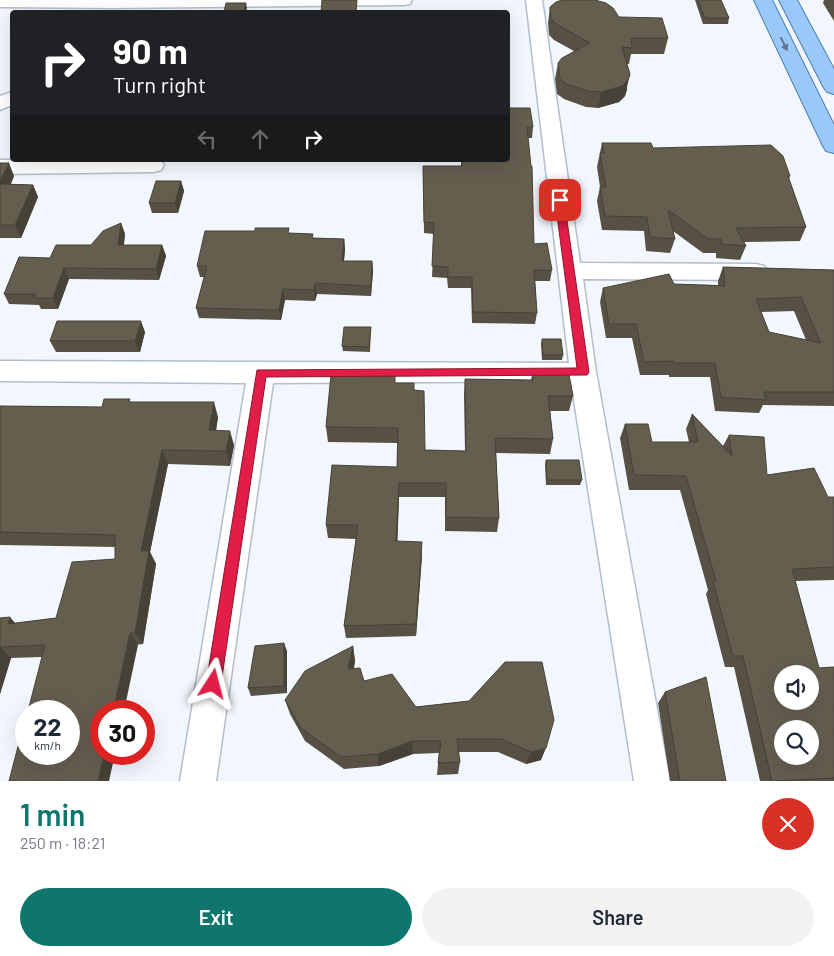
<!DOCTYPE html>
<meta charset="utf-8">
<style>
body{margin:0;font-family:Barlow,sans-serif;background:#f2f2f3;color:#1f2937;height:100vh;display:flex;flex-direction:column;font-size:19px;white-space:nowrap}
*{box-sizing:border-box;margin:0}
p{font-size:16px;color:#747a83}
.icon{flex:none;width:28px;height:28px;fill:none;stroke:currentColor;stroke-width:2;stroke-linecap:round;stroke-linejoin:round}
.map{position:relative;height:781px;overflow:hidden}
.sheet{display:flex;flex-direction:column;background:#fff;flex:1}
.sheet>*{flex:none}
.top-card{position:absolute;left:10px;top:10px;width:500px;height:152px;border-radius:5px;box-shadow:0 5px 20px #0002;background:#202124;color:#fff;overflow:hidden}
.controls{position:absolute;left:774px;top:665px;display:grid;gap:10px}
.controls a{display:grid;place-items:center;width:45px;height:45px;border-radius:50%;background:#fff;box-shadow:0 5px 20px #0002;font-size:25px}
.speed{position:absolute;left:15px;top:700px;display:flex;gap:10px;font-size:25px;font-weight:700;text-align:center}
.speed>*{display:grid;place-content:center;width:65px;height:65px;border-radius:50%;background:#fff;box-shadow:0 5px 20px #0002;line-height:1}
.speed small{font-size:12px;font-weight:400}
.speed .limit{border:8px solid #d22;background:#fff;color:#111}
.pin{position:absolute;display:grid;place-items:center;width:42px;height:42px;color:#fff;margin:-21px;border-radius:10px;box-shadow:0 2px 8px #0006}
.me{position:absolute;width:55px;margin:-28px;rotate:9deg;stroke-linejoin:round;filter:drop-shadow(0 0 4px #0008)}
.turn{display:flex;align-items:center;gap:18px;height:105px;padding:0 20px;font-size:22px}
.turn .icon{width:65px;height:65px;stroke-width:2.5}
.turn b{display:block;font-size:35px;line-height:42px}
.lanes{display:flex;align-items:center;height:48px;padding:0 20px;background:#0003;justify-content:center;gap:25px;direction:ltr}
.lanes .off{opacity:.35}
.round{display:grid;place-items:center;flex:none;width:52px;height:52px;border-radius:26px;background:#f2f2f3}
.head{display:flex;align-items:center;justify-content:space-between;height:85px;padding:0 20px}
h1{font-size:30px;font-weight:600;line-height:38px;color:#0f766e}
.button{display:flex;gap:10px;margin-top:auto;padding:10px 20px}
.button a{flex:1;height:58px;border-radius:30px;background:#0f766e;color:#fff;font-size:20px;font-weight:600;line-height:58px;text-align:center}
.button a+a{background:#f2f2f3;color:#1f2937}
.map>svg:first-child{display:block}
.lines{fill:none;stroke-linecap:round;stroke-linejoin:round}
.minor-casing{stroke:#b2becc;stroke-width:3}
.major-casing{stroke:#497cb3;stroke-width:2}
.minor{fill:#fff;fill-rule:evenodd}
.major{fill:#9ac8f9;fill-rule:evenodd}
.wall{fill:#565144;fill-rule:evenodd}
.shaded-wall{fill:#464237}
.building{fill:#645e4f;stroke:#464237;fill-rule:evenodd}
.oneway{fill:#5f768f}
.route{fill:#e11d48;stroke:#92132f}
</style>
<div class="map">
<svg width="834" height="781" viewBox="0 0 834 781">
<rect width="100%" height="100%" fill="#f2f7fd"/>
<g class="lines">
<defs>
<path id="minor" d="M0,0H412L410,4L404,5L112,8L0,7Z
M526,0H542L580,263L756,264L764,266L768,272L764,278L756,280L583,279L596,372L670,781H634L571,381L273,383L216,781H180L246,383L0,381V361L569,363Z
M12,92V105L0,110V96Z
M0,160H160L164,165L161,170L154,172L0,174Z"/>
<path id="major" d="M754,0H772L834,125V153L826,151L823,146Z
M779,0H797L834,69V94L827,92L824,88Z"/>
</defs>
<!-- minor casing -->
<use href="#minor" class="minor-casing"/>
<!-- major casing -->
<use href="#major" class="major-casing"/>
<!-- minor -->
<use href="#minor" class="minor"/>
<!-- major -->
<use href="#major" class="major"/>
</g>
<!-- wall -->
<path class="wall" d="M695,0H721L729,18L728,24H703Z
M824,0H834V21L823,3Z
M550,7L619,17L668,38L664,54H631L629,64H627V90L625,96L619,102L598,108L586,107L564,99L557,94L555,79L558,63L574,51L554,40L549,35L548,23Z
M508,108L533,127L532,138H528L534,244L552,270L550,281H535L537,313L535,324L472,323L471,288H448L447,278L432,277L434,234L424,233L423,166H461V160H508Z
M602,143L653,148L790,176L789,179L806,227L800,241L744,242L746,246L740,260L716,258V253H703L673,231L675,239L670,253L646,251L644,231L602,230L597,201L600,187L597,167Z
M0,163L14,176L11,184L33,185L38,197L21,238H0Z
M181,181L184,191L178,213H152L149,203Z
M121,223L125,234L124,245H162L166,256L159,280L69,279L58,309H41L39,305L9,304L4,294L91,245Z
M289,233L314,238L344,239L345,249L344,261H372L373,271L371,296L317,294L315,301L285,300L281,320L199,318L196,308L204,277H200L197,266Z
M723,267L834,270V406L763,405L759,413L715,411L710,377H669V375H640L632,338H606L600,302L603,288L674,284L718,285V281ZM794,311L806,340L769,332L761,312Z
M371,327L370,352L343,351L342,346Z
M145,332L140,352H56L50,341Z
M542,339L563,355L562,360H542L541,344Z
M533,371L573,396L569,411H550L553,439L550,454L496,453L499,518L497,532L445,531V497H399L397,541L422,555L416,636L346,638L344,626L356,539L328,538L326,525L397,467V443L328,442L326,427L395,383L414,390L425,450L465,451L464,394L465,379L531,380Z
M131,402L218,417L216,430L234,445L230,466L168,464L150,552L156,564L143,644L42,657L11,658L0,694V618L15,623L56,618L115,559V547L0,545V406L102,407Z
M692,414L723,446L729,435L767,475L828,497H834V580L795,581L819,668L834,667V781H760L734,667H725L706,594L708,590L680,490H629L620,438L625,424L652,442H689L686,429Z
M546,460L582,480L580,485H546L545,465Z
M353,646L355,661L354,669L364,681L416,707L469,701L541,760L526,764L498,752H458L460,762L458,774L437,775L439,753L413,754L379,766L344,769L305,741L290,714L285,700Z
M287,651V693L251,696L248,688Z
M665,692L726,781H670L658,703Z"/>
<!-- shaded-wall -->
<path class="shaded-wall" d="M246,3L247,8L246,12H244Z
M630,74L625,96L619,102L598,108L601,92Z
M9,163L14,176L5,196L0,185V182Z
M181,181L184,191L178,213L175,203Z
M33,185L38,197L21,238L15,225Z
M121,223L125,234L122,256L118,245Z
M344,239L345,249L343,271L342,261Z
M162,245L166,256L159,280L156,269Z
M372,261L373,271L371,296V286Z
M64,268L69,279L58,309L53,298Z
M315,283L317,294L315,301L314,290Z
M283,289L285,300L281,320L279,310Z
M141,321L145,332L140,352L135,341Z
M214,402L218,417L214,444L209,430Z
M230,431L234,445L230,466L226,451Z
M162,450L168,464L150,552L156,564L143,644L135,633L141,551Z
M399,483V497L397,554L396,541Z
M422,542V555L416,636V624Z
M10,617L20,629L8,624Z
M130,633L138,645L124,711H113Z
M284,643L287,651V693L284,686Z
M353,646L355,661L350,684L348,669Z
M0,647L11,658L0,694Z
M412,741L413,754L379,766L378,754Z
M546,748L541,760L526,764L531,752Z
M104,754H115L109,781H98Z"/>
<!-- building -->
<path class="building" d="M322,0H357L356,12H321Z
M562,0H595L606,3L613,8L619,17L662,18L668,38H631L632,48L622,47L630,74L628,80L622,86L601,92L588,91L566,84L560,78L558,63L562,58L590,43L556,24L551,19L550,7L556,2Z
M698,0H721L729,18H705Z
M226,3H246L244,12H224Z
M508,108H530L533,127H527L531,166H532L534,244L547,243L552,270H534L537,313L473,312L472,277H448V267L432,266L434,223L424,222L423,166H462V160H508Z
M602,143H651L653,148L771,145L783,156L790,176H788L806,227L736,228L746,246L721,244V239H708L668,210L675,239L650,237L647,217L605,216L600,187H606L600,153H604Z
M0,163H9L0,182Z
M156,181H181L175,203H149Z
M0,184L33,185L15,225H0Z
M121,223L118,245H162L156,269L64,268L53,298H35V294H4L19,257L50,258L56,245H91L103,231Z
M255,228H289L288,233L313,234L312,238L344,239L342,261H372L371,286L315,283L314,290L283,289L279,310L196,308L207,266H197L205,231H255Z
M723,267L834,270V392H764L766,400L721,397L715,363H674L673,361L644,362L636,324H609L603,288L669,274L674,284L725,286ZM801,297L821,343L769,332L756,299Z
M57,321H141L135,341H50Z
M344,327H371L369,347L342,346Z
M542,339H561L563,355H543Z
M568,369L573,396H548L553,439L495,438L499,518L446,517V483H399L396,541L422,542L416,624L344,626L358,525H326L332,465L397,467L398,428L326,427L331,374L395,375V383H414V390L424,391L425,450L466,451L465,379L533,380V371Z
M104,399H130L129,402H214L209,430L230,431L226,451L162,450L141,551H149L135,633H130L113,711H101V754H104L98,781H9L26,716V754H69V711H28L45,645L0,647V648V618L10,617L8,624L56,618L72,562L115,559V535L0,532V406L102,407Z
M692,414L732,456L729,435L764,437L767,475L814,468L828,497H834V567L792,569L819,668L834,667V778L772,781L743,656H733L713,581H716L686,476L634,475L625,424H648L652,442H698ZM782,674H810V701H782ZM782,729H810V756H782Z
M546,460H579L582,480H547Z
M284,643V686L248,688L255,646Z
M353,646L348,669L360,668L364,681L392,674L416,707L469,701L505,662H542L554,720L546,748L531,752L501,739H457L460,762L438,763L441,741H412L378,754L341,757L301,728L285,700L305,671Z
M706,677L726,781H680L665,692Z"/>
<!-- one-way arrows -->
<defs><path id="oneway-solid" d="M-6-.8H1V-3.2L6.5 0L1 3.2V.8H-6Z" transform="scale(1.25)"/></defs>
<use class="oneway" href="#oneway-solid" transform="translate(784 44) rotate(64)"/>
<!-- route -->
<path class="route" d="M560,197L564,200L589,372L587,375L266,377L221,684L218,689L213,691L208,689L206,684L257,370L577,368L555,200Z"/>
</svg>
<div class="controls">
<a><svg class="icon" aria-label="sound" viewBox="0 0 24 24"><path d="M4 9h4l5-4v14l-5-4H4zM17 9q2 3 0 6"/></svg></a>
<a><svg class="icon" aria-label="search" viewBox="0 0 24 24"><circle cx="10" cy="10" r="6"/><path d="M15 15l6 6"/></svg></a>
</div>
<div class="speed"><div>22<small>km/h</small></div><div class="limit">30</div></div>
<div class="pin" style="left:560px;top:200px;background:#d93025"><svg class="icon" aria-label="arrive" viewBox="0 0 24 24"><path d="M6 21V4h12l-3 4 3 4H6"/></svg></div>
<svg class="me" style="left:213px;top:684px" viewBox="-20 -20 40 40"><path d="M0-17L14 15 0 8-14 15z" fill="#e11d48" stroke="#fff" stroke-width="4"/></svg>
<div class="top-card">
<div class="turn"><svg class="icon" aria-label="right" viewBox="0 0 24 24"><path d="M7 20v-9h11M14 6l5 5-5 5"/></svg><div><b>90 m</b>Turn right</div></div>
<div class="lanes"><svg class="icon off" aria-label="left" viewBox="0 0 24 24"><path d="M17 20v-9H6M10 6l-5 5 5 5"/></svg><svg class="icon off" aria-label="ahead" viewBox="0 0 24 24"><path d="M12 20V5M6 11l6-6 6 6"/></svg><svg class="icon" aria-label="right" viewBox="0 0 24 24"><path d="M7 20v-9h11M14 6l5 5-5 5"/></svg></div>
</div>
</div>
<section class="sheet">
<div class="head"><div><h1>1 min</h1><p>250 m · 18:21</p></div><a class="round" style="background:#d93025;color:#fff"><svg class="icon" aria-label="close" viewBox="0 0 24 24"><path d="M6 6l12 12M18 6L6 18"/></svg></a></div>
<div class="button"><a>Exit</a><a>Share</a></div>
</section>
